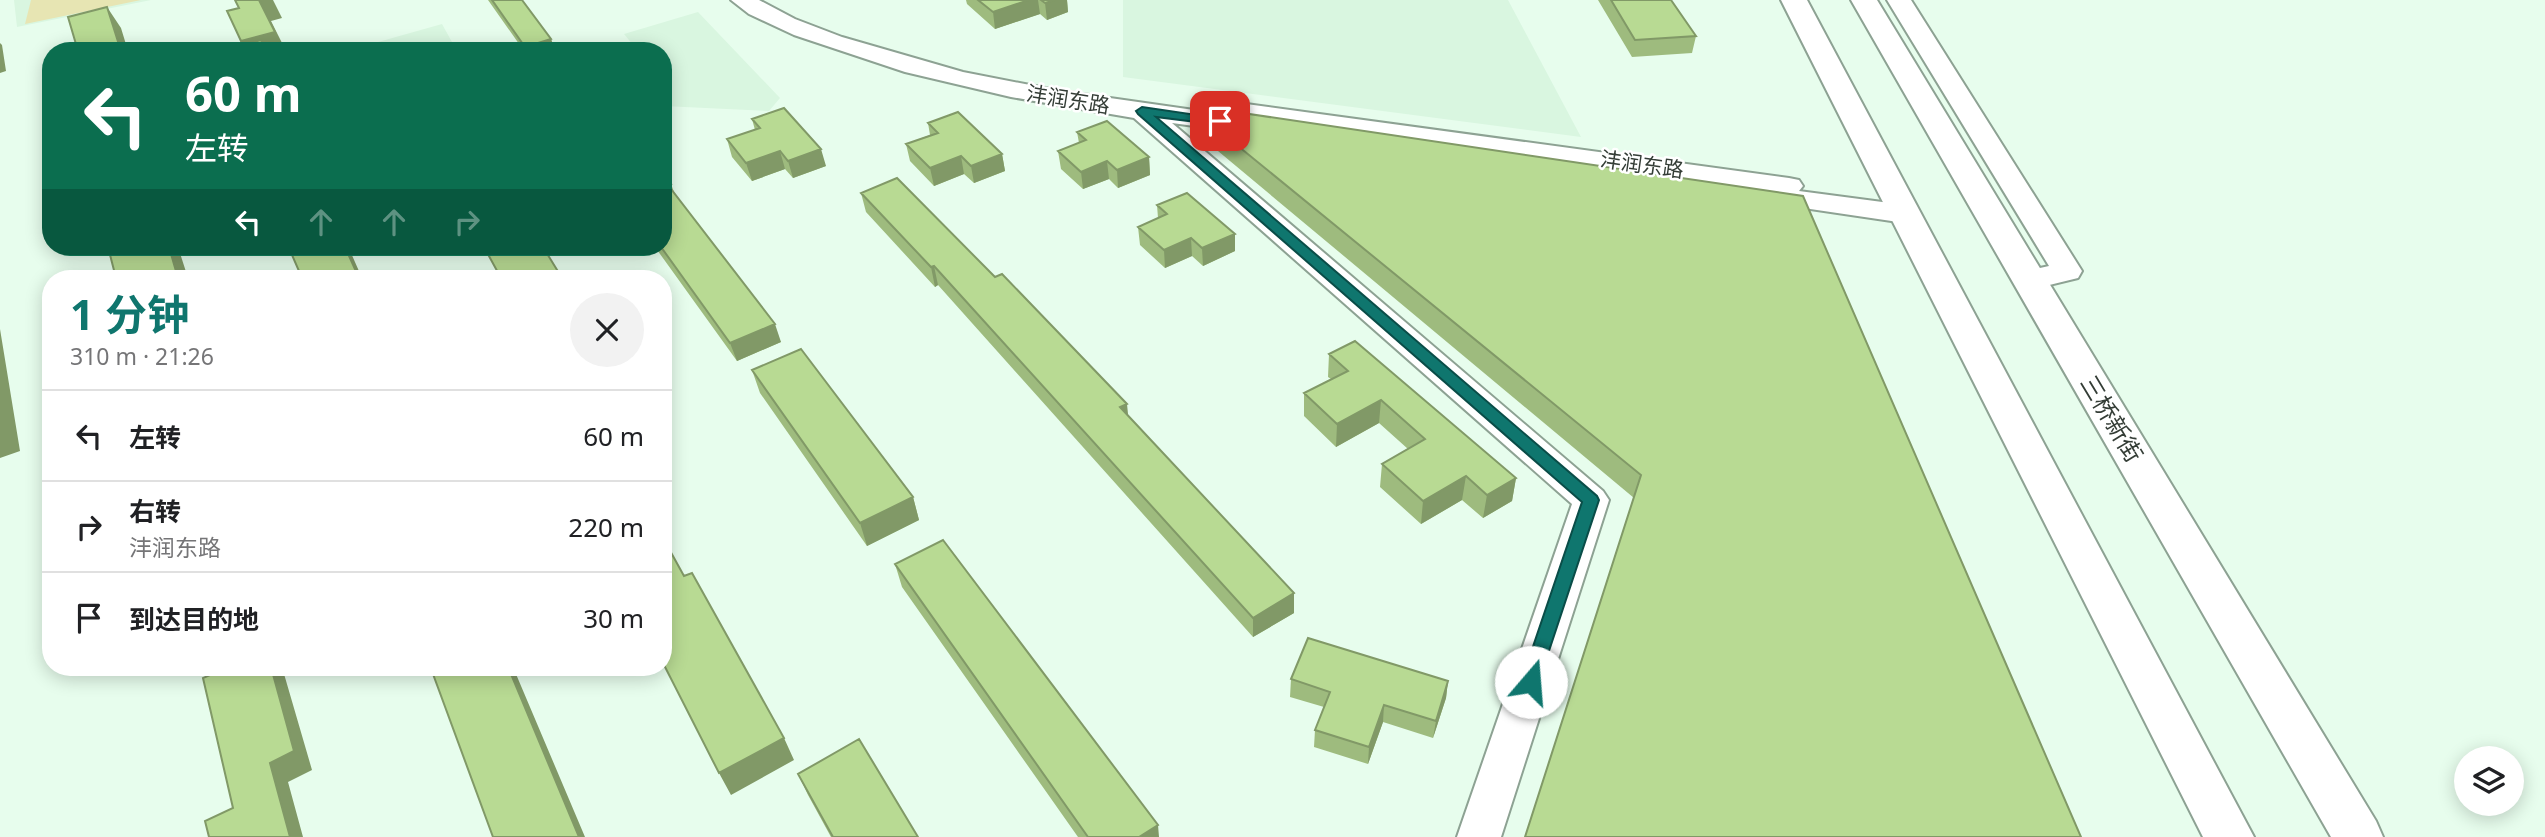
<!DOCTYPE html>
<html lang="zh">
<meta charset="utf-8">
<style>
body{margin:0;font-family:"Noto Sans","Noto Sans SC",sans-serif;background:#f2f2f2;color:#202124;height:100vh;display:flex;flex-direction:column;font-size:26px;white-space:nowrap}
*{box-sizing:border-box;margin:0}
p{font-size:23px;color:#757577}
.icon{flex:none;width:38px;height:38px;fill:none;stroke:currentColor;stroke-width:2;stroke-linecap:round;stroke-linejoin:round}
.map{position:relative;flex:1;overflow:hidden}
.drawer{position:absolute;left:42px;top:270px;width:630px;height:406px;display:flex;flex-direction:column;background:#fff;border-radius:28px;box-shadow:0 4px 18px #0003}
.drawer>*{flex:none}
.banner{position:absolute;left:42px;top:42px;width:630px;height:214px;border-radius:28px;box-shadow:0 4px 18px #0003;background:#0b6e4f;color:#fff;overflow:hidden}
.controls{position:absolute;left:2454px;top:746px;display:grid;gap:14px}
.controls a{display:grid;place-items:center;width:70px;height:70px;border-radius:50%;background:#fff;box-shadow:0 4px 18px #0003;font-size:35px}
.pin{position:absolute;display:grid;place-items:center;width:60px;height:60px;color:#fff;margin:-30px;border-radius:14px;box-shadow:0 4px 10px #0006}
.me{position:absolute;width:77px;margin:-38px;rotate:18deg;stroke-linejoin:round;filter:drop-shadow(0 0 5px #0008)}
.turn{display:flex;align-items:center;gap:24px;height:147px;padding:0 28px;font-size:32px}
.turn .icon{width:91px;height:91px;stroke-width:2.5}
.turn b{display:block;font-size:49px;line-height:60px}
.lanes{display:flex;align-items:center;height:66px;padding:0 28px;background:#0003;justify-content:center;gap:35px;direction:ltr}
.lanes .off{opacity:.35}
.round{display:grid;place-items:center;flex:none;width:74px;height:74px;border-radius:37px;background:#f2f2f2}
.headline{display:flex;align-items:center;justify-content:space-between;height:119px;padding:0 28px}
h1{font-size:42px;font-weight:700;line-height:52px;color:#0f766e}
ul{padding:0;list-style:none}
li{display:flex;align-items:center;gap:21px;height:91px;padding:0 28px;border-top:2px solid #e0e0e0}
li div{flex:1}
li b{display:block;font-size:26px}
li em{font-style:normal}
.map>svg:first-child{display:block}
.built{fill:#d9f6e0}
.green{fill:#e7e5b3}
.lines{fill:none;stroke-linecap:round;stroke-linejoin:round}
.minor-casing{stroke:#8da293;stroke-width:4}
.major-casing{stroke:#8da293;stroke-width:4}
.minor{fill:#fff;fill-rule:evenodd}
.major{fill:#fff;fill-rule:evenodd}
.wall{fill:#9ebb7e}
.shaded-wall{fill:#819967}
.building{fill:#b8da93;stroke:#819967;stroke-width:2}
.route{fill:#0f766e;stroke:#0a4d48;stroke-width:2}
.labels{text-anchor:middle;stroke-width:5;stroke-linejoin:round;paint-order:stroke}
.far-street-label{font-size:21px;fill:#343d36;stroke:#fff}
.street-label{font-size:24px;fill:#343d36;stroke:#fff}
</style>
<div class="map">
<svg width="2545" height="837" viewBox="0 0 2545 837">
<rect width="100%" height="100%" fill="#e7fded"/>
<!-- built -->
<path class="built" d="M14,0H151L17,27Z
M1123,0H1508L1581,137L1123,77Z
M698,12L780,98L769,111L663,106V51H638L624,34Z
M442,24L457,51H374L371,44Z"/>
<!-- green -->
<path class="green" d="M31,0H141L25,24Z"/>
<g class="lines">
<defs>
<path id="minor" d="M731,0H759L795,19L842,37L963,72L1061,91L1229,115L1226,111L1230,106L1239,103L1789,178L1799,180L1803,186L1799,191L1905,205L1915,208L1919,214L1915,220L1905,223L1762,202L1752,200L1748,194L1751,189L1272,123L1274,127L1270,133L1261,135L1172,123L1603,491L1609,500L1501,837H1457L1572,504L1134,118L1011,97L905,72L794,35L749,14Z
M1887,0H1911L2082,271L2078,278L2029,290L2018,287L2014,280L2018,273L2049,266Z"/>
<path id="major" d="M1781,0H1807L2254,837H2203Z
M1851,0H1877L2376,821L2383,837H2331Z"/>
</defs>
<!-- minor casing -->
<use href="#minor" class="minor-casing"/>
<!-- major casing -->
<use href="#major" class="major-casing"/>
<!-- minor -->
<use href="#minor" class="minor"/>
<!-- major -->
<use href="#major" class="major"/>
</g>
<!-- wall -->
<path class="wall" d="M488,0H522L551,39L555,51H524Z
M966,0H1067L1068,12L1047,20L1040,14L995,29L967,4Z
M1598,0H1671L1696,36L1692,53L1632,57Z
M1229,111L2081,837L1634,498L1212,146L1211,124Z
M752,119L826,166L793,178L785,169L752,181L732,157L727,139L755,130Z
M928,123L1002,154L1005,171L974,183L964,174L934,186L910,161L906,144L930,135Z
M1077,132L1149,157L1150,175L1118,188L1109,179L1083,189L1061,169L1058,151L1079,143Z
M671,184L674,192L781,342L737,361L655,247H663Z
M861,193L1129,416L1294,613L1253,637L938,285L935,287L866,212Z
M1157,205L1235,251L1203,266L1192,256L1165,268L1140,245L1138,227L1158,218Z
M1329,354L1516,478L1512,501L1483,518L1462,500L1421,524L1380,487L1382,464L1408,449L1379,423L1336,447L1304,416V393L1331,379L1328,377Z
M752,370L913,497L919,520L867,546L760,393Z
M895,564L1159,837H1078L902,587Z
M1291,679L1448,681L1446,698L1433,738L1383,722L1368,764L1314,747L1315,730L1324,707L1290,697Z
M798,774L918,837H831L808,795Z"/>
<!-- shaded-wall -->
<path class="shaded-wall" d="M259,0H273L282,18L271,21L286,51H247L241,41Z
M1029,0H1038L1040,14L995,29L993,12Z
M1055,0H1067L1068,12L1047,20L1045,3Z
M107,7L121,28L128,51H121Z
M551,39L555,51H527L525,47Z
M0,43L2,45L6,71L0,73Z
M821,149L826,166L793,178L788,161Z
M780,151L785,169L752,181L746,163Z
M1002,154L1005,171L974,183L971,166Z
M961,156L964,174L934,186L930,168Z
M1149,157L1150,175L1118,188L1117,170Z
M1107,161L1109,179L1083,189L1081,172Z
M1235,234V251L1203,266L1202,248Z
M1191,238L1192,256L1165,268L1164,250Z
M169,247H178L188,278H178Z
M345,247H347L351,253L362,278H359Z
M934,266L938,285L935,287L931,267Z
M775,324L781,342L737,361L730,343Z
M0,329L20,451L0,458Z
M1381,400L1379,423L1336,447L1337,424Z
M1127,404L1129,424L1120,407Z
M1466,476L1462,500L1421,524L1423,501Z
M1516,478L1512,501L1483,518L1487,495Z
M913,497L919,520L867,546L860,523Z
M1294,593V613L1253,637V618Z
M271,667H282L312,770L288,782L303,837H290L270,763Z
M508,667H513L585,837H579Z
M1448,681L1446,698L1433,738L1436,721Z
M1384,705L1383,722L1368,764L1369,747Z
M784,738L794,760L731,795L719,773Z
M1158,825L1159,837H1139Z"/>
<!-- building -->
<path class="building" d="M235,0H259L275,32L241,41L227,11L239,8Z
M492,0H522L551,39L525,47Z
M978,0H1029L993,12Z
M1041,0H1055L1045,3Z
M1611,0H1671L1696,36L1635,40Z
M107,7L121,51H78L68,17Z
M261,40L266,51H222Z
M784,108L821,149L788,161L780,151L746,163L727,139L760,128L752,119Z
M1229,111L1803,196L2081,837H1525L1641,475L1211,124Z
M958,112L1002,154L971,166L961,156L930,168L906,144L938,133L928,123Z
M1107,121L1149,157L1117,170L1107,161L1081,172L1058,151L1086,140L1077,132Z
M663,174L671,184L668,185L775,324L730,343L661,247H663Z
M897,178L995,277L1002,274L1127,404L1120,407L1294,593L1253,618L934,266L931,267L861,193Z
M1187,193L1235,234L1202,248L1191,238L1164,250L1138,227L1167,214L1157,205Z
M108,247H169L178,278H116Z
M294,247H345L359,278H302L289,248Z
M484,247H543L562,278H501Z
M1355,341L1516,478L1487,495L1466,476L1423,501L1382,464L1425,439L1381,400L1337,424L1304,393L1348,371L1329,354Z
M801,349L913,497L860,523L752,370Z
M663,538L684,576L692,573L784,738L719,773L663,663Z
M943,540L1158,825L1139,837H1088L895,564Z
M1308,638L1448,681L1436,721L1384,705L1369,747L1315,730L1330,692L1291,679Z
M228,667H271L294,751L270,763L290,837H209L205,821L233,808L203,678Z
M447,667H508L579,837H493L433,674Z
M859,739L918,837H833L798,774Z"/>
<!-- route -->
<path class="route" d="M1142,107L1224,119V124L1220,125L1156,117L1597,496L1599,500L1537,687L1531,690L1524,687L1521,682L1582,502L1138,114L1136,111Z"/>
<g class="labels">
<!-- far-street labels -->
<g class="far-street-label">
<text transform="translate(1068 100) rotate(9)" y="7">沣润东路</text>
<text transform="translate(1642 165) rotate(8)" y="7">沣润东路</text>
</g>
<!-- street labels -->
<g class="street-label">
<text transform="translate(2111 419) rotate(59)" y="8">三桥新街</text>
</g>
</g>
</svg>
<div class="controls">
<a><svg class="icon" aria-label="layers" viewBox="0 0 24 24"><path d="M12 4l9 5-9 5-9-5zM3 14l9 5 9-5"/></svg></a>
</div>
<div class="pin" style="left:1220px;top:121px;background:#d93025"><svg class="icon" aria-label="arrive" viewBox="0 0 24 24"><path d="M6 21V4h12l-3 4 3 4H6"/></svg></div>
<svg class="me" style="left:1531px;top:682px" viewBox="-20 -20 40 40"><circle r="19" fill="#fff"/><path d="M0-13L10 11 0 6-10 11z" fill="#0f766e"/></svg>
<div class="banner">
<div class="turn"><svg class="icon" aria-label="left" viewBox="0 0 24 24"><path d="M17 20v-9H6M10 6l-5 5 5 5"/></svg><div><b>60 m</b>左转</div></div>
<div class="lanes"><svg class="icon" aria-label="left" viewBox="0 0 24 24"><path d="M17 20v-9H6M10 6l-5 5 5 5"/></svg><svg class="icon off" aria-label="ahead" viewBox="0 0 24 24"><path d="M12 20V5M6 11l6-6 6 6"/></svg><svg class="icon off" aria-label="ahead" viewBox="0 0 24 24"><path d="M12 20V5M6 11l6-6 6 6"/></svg><svg class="icon off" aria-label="right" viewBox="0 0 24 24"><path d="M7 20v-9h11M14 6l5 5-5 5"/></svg></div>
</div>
<section class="drawer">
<div class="headline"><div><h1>1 分钟</h1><p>310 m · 21:26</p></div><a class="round"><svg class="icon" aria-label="close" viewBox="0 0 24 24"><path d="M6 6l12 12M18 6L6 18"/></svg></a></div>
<ul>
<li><svg class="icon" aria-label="left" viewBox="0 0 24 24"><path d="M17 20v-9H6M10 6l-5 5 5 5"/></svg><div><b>左转</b></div><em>60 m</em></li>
<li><svg class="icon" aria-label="right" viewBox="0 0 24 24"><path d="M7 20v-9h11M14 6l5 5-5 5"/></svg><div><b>右转</b><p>沣润东路</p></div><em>220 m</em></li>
<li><svg class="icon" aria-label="arrive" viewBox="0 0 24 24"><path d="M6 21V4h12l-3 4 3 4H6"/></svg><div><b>到达目的地</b></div><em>30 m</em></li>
</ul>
</section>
</div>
